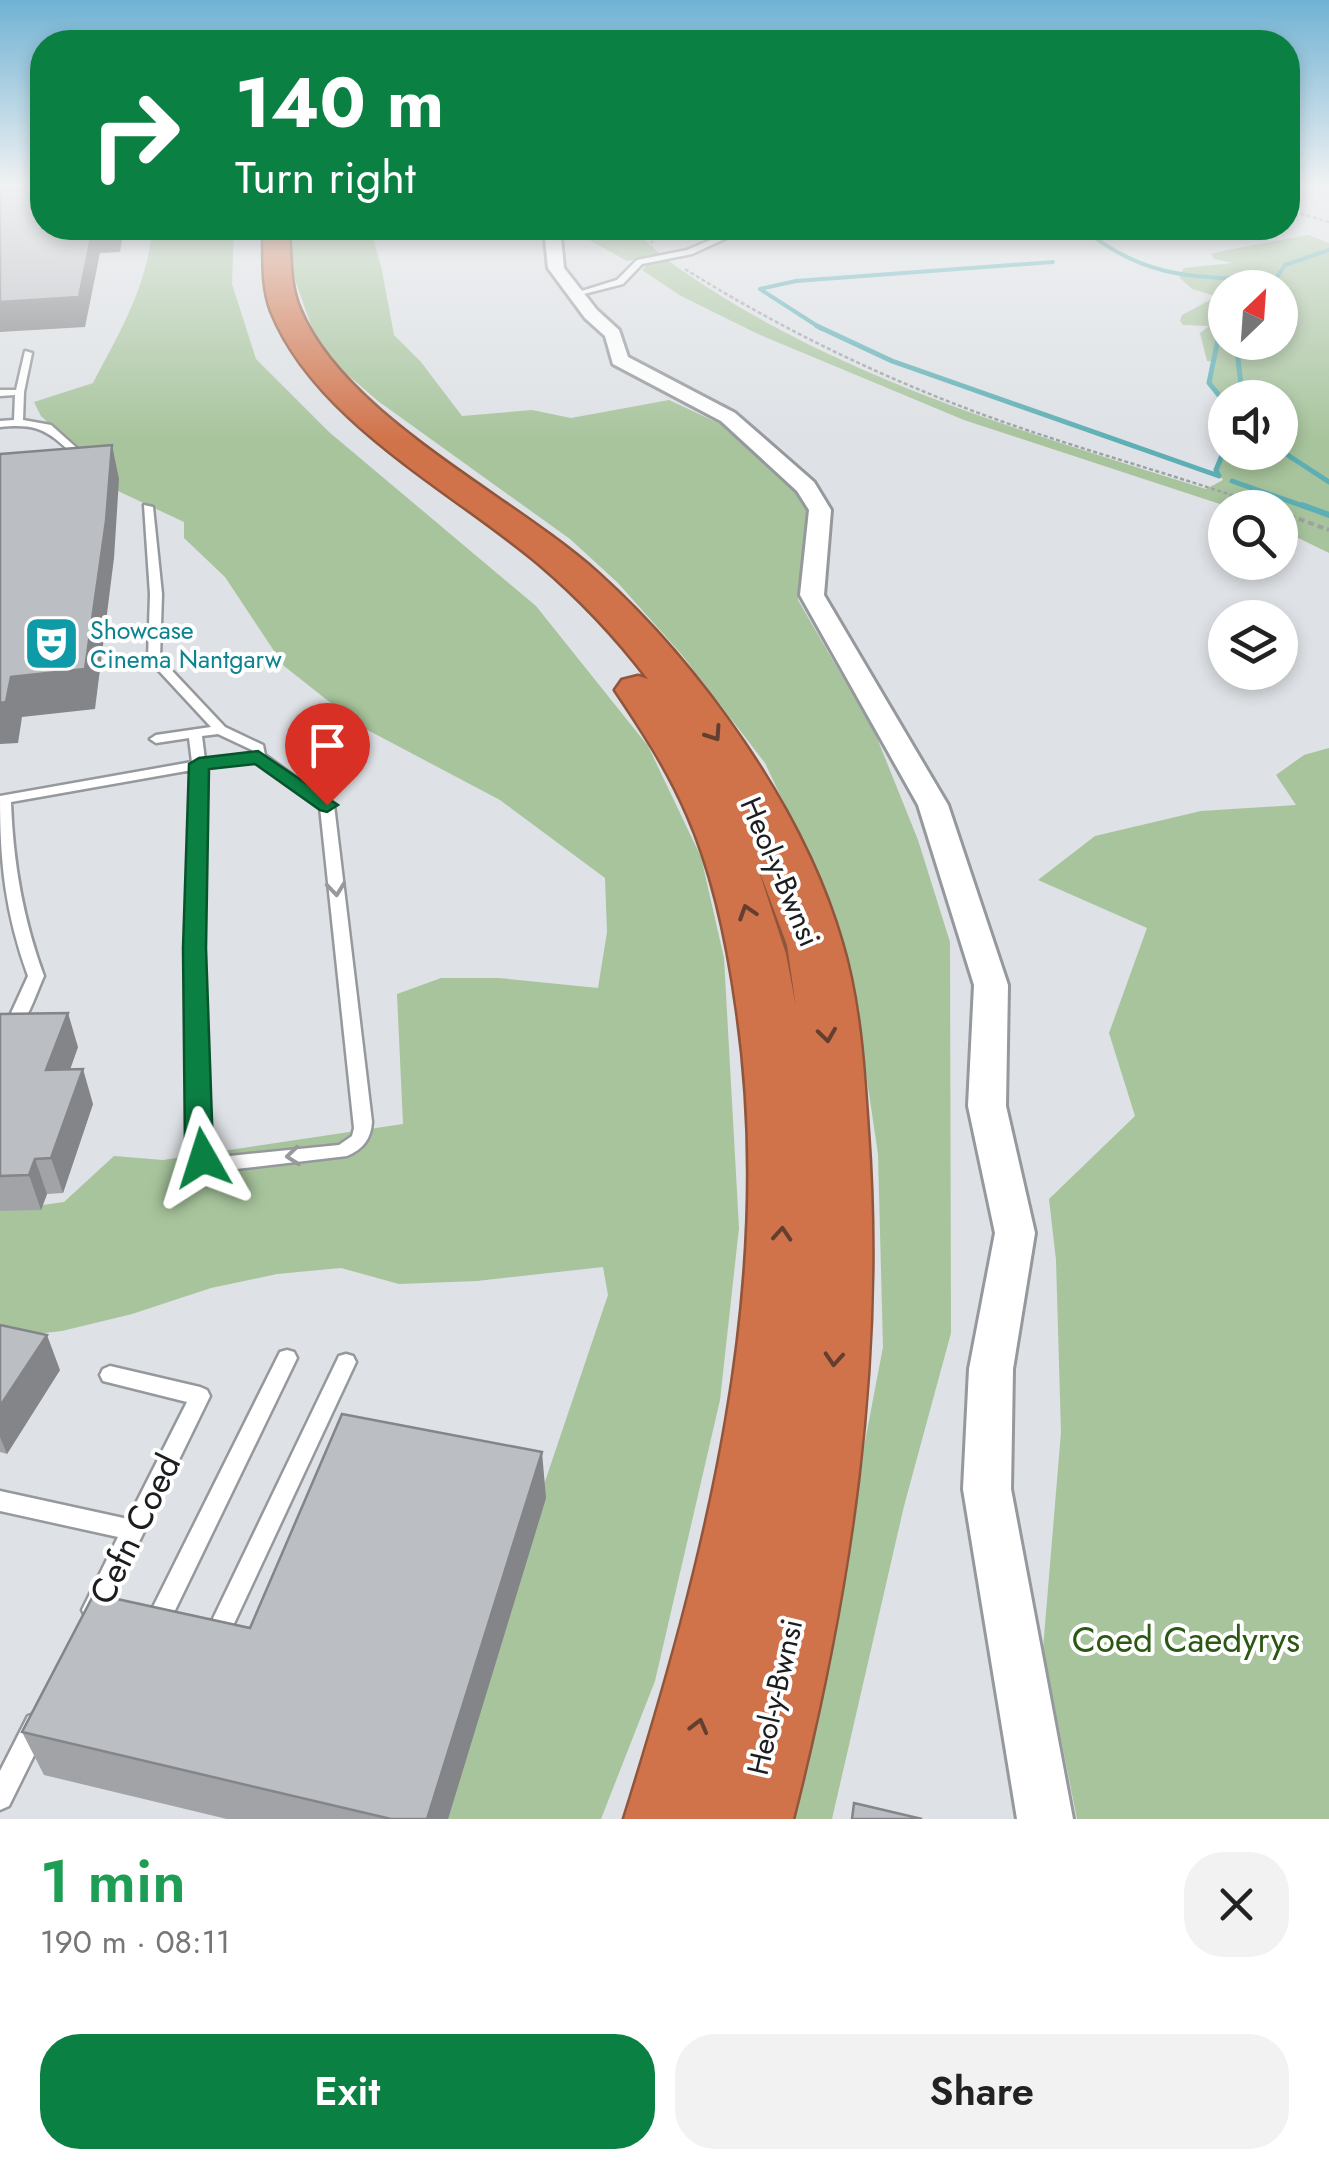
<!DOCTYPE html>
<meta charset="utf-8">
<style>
body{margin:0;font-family:Jost,sans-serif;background:#f2f2f2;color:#222;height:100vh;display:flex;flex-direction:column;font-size:38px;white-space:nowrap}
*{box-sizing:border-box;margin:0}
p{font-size:32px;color:#767676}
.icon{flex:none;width:55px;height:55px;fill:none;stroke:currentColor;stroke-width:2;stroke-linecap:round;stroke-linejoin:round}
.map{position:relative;height:1819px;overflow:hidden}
.side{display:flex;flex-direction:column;background:#fff;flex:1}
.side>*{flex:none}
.top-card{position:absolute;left:30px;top:30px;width:1270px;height:210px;border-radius:40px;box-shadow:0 5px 15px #0003;background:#0b8043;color:#fff;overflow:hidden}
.needle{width:65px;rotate:25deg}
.tools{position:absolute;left:1208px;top:270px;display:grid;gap:20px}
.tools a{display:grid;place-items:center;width:90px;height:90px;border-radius:50%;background:#fff;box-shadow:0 5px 15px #0003;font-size:50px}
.pin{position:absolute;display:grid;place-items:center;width:85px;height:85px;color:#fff;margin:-102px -42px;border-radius:50% 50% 50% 0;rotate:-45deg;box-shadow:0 0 10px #0007}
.pin .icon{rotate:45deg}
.me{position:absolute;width:110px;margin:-55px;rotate:354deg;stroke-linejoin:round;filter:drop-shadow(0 0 8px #0008)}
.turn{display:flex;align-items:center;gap:35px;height:210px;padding:0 40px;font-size:45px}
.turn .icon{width:130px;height:130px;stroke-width:2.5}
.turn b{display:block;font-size:70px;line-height:85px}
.round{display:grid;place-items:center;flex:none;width:105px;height:105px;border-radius:40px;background:#f2f2f2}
.overview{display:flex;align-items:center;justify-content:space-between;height:170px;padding:0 40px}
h1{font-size:60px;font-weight:600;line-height:75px;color:#1e9e55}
.button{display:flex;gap:20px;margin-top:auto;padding:20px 40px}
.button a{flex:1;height:115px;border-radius:40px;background:#0b8043;color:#fff;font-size:40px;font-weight:600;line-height:115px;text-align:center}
.button a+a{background:#f2f2f2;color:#222}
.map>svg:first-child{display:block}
.green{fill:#a7c49c;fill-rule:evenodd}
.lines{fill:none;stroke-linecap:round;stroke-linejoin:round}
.stream-far2{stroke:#5dafb4;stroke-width:4}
.stream-far1{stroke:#5dafb4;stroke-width:5}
.stream{stroke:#5dafb4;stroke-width:6}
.lane-casing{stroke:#95989c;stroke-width:5}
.street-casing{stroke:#95989c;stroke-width:6}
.highway-casing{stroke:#91553b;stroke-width:5}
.path-far1{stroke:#9ea1a4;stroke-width:2.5;stroke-dasharray:4 2.5;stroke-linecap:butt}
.path{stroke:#9ea1a4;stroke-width:4;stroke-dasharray:6 4;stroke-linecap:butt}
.lane{fill:#fff;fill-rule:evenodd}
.street{fill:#fff;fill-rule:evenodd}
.highway{fill:#d1734a;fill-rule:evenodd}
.wall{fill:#a1a3a7}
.shaded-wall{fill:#838588}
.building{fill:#bbbec2;stroke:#838588;stroke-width:2.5}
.oneway{stroke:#643f30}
.oneway2{stroke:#98999a}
.route{fill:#0b8043;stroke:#07532c;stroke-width:2.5}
.labels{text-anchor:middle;stroke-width:8;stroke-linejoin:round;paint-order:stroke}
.far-culture-label{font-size:25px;fill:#0d838f;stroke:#fff;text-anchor:start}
.street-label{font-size:30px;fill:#1b1d1e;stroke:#fff}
.near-street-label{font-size:35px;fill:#1b1d1e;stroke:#fff}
.near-park-label{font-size:35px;fill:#2b5813;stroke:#fff}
</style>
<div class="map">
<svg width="1329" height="1819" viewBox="0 0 1329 1819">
<rect width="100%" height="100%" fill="#dee1e5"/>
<!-- green -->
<path class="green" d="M152,228H234L232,284L256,359L329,432L536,606L648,746L701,857L724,958L739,1228L720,1400L655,1681L601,1819H431L608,1295L603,1267L477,1281L399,1284L341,1268L277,1274L211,1288L132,1314L62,1331L0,1338V1211L64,1202L114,1156L163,1160L403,1124L397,994L441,978H499L598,988L607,932L605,878L500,800L360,726L284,666L225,577L184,538V522L118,491L41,416L34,402L93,383C119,333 148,286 152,228Z
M291,228H370L381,266L394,335L421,362L462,416L532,410L571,418L669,400L729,428L793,488L806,507L809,559L799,581L798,600L875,733L918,840L950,942L951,1333L904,1506L832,1819H789L811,1725L883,1347L878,1154L854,993L813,865L765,763L682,655L618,583L570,539L378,401L320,351L291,268Z
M568,228H633L662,256L627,261Z
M1308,235L1329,243V553L1280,529V508L1229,507L964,420L758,334L681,296L642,270L650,262L666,259C825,375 1021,431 1206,489L1223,480L1216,470L1225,448V452H1280V398H1225V423L1218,408L1221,398L1209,383L1215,362L1207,361L1200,333L1209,326L1183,325L1180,321L1182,315L1212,299V295L1192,289L1179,277L1184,268L1233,263L1214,259L1211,254L1222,251ZM1225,288H1280V342H1225Z
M1329,748V1819H1077L1043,1649L1061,1432L1056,1260L1049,1199L1135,1116L1109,1033L1147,928L1038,880L1095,836L1201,811L1296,805L1276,775L1304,755Z"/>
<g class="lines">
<!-- stream-far2 -->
<path class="stream-far2" d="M1082,228C1146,280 1195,277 1274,280
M1270,288L1285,265L1329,250
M822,329L760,289L796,281L1053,262"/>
<!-- stream-far1 -->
<path class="stream-far1" d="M817,326L892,361L1219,476L1216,470L1225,448
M1220,329L1209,383L1222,399L1218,408L1225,423
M1236,342L1241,385L1247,398
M1280,450L1329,482
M1232,481L1309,508"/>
<!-- stream -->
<path class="stream" d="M1302,505L1329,515"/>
<defs>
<path id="lane" d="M752,228H765L733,235L692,254L642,264L623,284L576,296L572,294L617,280L637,260L687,250L729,232Z
M25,351L32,353L24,392L23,420L51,425L88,458V462H82C51,435 44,422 0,427V421L14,420L15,395L0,396V390H16Z
M144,505L153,507L162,594L160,658L225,727L263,745L265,755L334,805L372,1122C371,1139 363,1149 347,1156L219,1171L197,1163L190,1149L186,948L192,770L11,802C13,862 23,919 44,976C33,1000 25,1033 0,1045V1029L7,1022L28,976C5,912 0,863 0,796L192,762L189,738L156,743L150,739L156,735L211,727L148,659L150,594ZM218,734L252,750V754L205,760L202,736ZM256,761L320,807L354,1128L352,1136L339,1145L220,1157L210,1154L208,1149L202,948L206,768Z
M287,1350L294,1352L297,1358L165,1631L157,1634L149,1631L145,1623L149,1615L280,1352Z
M346,1354L353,1356L356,1362L224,1645L216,1648L208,1645L204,1637L208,1629L339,1356Z
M110,1366L200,1387L207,1390L210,1396L102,1618L94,1621L86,1618L82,1610L118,1537L0,1511V1491L128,1519L187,1402L103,1381L100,1375L103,1369Z
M37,1713L46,1716L49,1725L9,1806L0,1810V1771L28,1716Z"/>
<path id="street" d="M544,228H560L564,268L597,310L619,330L628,357L735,413L814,482L831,510L824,595L948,805L1008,985L1006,1106L1035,1233L1013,1369L1011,1489L1073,1819H1017L963,1489L969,1369L995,1233L968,1106L974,985L918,805L800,595L809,510L797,491L721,421L613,364L605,336L585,318L548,268Z"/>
<path id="highway" d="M263,228H289C291,254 289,284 300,309C344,416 512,496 598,573C700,665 804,810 842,943C860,1003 864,1070 868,1132C885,1365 850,1593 793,1819H624C706,1557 777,1287 737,1011C728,945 714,875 687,814C668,770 642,730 615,690L622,680L638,676L648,679C616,637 579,598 539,564C451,490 315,421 271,311C261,285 264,255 263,228ZM756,862L787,945L796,1007L786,954Z"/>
</defs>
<!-- lane casing -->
<use href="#lane" class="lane-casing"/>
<!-- street casing -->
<use href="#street" class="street-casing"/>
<!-- highway casing -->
<use href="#highway" class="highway-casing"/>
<!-- path-far1 -->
<path class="path-far1" d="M1288,210L1329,222
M637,228L653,243
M685,269C789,334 899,386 1015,426C1099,455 1185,478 1269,508"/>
<!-- path -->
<path class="path" d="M1262,505L1269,508
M1280,512L1329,530"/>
<!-- lane -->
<use href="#lane" class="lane"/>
<!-- street -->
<use href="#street" class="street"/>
<!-- highway -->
<use href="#highway" class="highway"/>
</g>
<!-- wall -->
<path class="wall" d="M0,1014L78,1047L70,1070L93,1104L63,1193L47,1194L41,1210L0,1211Z
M0,1325L60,1370L7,1454L0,1452Z
M546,1498L448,1819H227L44,1775L22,1732L250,1628Z"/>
<!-- shaded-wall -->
<path class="shaded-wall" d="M93,228H124L120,252L100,253L85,327L0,332V302Z
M112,445L119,479L114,558L95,709L22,717L18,743L0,744V703Z
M68,1013L78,1047L57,1105L46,1070Z
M83,1069L93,1104L63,1193L51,1158Z
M35,1159L47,1194L41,1210L29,1175Z
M47,1335L60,1370L7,1454L0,1437V1406Z
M542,1452L546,1498L448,1819H427Z"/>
<!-- building -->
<path class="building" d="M0,186H42V228H93L79,297L0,302Z
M112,445L106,521L85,669L11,677L6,702L0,703V454Z
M68,1013L46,1070L83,1069L51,1158L35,1159L29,1175L0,1176V1014Z
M0,1325L47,1335L0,1406Z
M342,1414L542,1452L427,1819H391L22,1732L94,1594L250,1628Z
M854,1803L922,1819H852Z"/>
<!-- one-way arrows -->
<defs><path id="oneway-chevron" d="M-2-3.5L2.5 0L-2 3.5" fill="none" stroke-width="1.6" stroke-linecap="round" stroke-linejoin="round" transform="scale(2.5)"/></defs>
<g class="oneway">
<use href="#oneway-chevron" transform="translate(714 734) rotate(56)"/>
<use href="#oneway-chevron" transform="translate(747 912) rotate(-108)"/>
<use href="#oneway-chevron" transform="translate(827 1035) rotate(82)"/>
<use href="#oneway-chevron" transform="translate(782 1234) rotate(-86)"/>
<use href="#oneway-chevron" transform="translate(834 1359) rotate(94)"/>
<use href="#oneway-chevron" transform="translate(699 1726) rotate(-75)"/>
</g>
<g class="oneway2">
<use href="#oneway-chevron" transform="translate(336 889) rotate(84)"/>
<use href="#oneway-chevron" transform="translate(293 1156) rotate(174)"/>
</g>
<!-- sky -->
<linearGradient id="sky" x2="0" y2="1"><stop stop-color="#70b2d3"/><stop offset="0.42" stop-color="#f0f2f3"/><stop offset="1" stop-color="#f0f2f3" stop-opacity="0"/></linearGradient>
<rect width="1329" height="440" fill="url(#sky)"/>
<!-- route -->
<path class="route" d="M258,751L338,805L327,812L320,810L255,764L209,769L206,948L213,1150L217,1158L213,1166H194L185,1150L183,948L189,764L199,758Z"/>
<!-- icons -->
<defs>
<symbol id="theatre-square" viewBox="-11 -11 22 22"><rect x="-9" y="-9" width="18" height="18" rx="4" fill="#0f9aa8" stroke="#fff"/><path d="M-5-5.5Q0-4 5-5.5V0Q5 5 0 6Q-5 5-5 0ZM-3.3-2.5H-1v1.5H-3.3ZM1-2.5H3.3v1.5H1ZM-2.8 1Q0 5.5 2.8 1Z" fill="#fff"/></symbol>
</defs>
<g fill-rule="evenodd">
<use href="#theatre-square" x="20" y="612" width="63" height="63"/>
</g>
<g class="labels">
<!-- far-culture labels -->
<g class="far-culture-label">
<text x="90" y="639">Showcase<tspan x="90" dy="29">Cinema Nantgarw</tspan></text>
</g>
<!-- street labels -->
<g class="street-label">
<text transform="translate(780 872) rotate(67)" y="10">Heol-y-Bwnsi</text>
<text transform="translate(775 1697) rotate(-77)" y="10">Heol-y-Bwnsi</text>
</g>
<!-- near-street labels -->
<g class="near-street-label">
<text transform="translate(135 1529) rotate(-64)" y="12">Cefn Coed</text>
</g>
<!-- near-park labels -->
<g class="near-park-label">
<text x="1186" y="1652">Coed Caedyrys</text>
</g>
</g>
</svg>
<div class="tools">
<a><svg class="needle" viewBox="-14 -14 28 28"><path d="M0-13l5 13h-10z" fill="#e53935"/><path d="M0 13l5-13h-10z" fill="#767676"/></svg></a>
<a><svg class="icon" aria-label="sound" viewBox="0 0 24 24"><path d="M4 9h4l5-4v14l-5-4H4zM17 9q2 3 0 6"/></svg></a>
<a><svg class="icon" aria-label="search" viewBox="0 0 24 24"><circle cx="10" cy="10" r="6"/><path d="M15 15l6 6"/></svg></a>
<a><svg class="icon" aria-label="layers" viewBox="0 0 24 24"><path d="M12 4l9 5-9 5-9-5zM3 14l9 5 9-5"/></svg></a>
</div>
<div class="pin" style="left:327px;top:805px;background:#d93025"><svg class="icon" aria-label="arrive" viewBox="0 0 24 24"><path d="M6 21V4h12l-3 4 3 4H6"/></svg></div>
<svg class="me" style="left:203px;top:1158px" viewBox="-20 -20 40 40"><path d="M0-17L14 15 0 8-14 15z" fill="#0b8043" stroke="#fff" stroke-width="4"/></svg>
<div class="top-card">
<div class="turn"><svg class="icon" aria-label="right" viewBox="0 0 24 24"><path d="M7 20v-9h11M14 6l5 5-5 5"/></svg><div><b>140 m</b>Turn right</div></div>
</div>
</div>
<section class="side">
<div class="overview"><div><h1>1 min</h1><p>190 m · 08:11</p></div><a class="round"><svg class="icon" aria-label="close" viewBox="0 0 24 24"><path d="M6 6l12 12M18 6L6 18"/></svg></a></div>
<div class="button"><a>Exit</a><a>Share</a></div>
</section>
